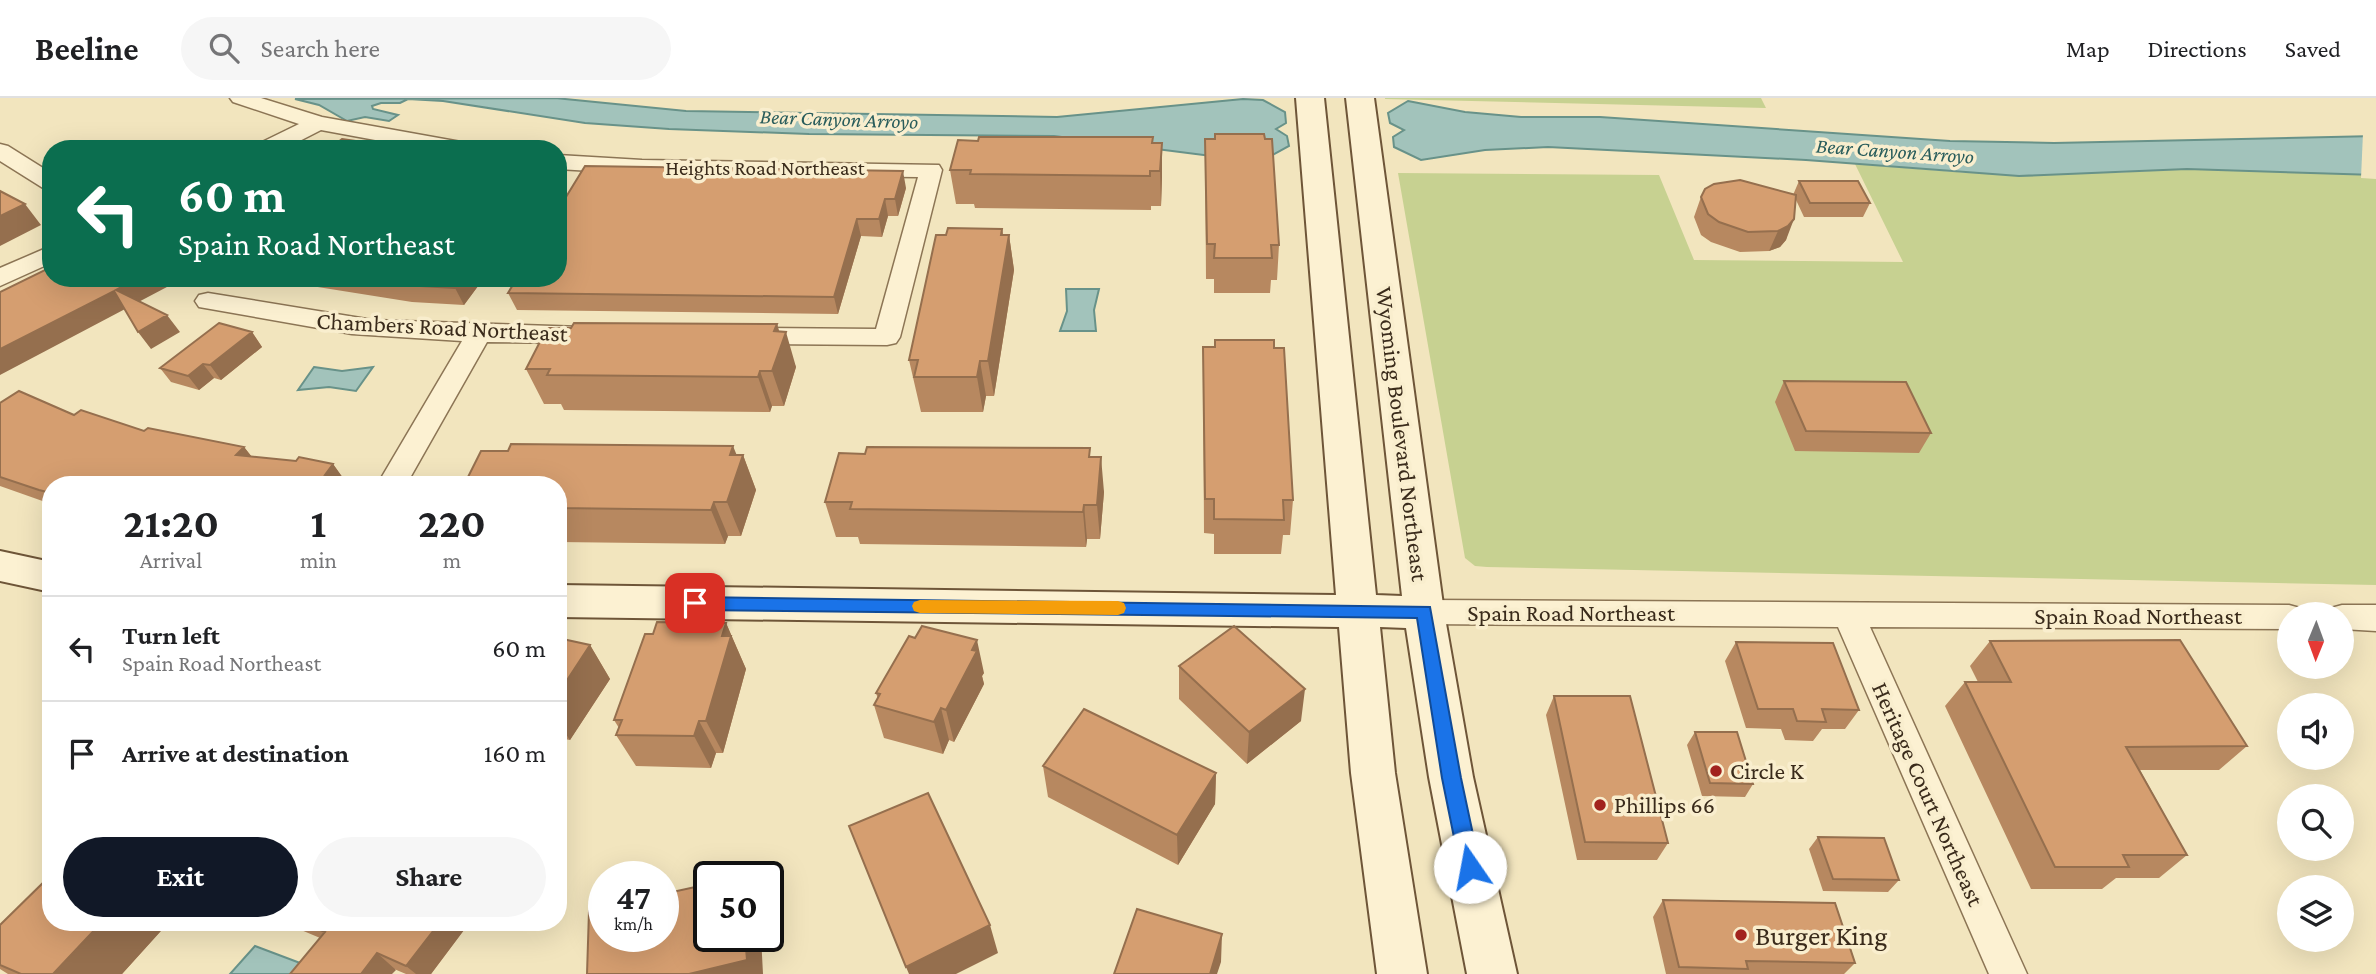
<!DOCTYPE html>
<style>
body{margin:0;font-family:"Crimson Pro",serif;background:#f6f6f6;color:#202124;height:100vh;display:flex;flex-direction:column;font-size:26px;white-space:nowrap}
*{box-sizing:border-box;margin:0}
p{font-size:23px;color:#757577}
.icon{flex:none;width:38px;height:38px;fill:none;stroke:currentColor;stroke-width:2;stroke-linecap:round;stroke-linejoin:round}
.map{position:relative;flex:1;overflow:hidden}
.drawer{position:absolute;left:42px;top:378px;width:525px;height:455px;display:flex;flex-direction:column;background:#fff;border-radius:28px;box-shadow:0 7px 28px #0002}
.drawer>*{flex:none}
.hud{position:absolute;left:42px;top:42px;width:525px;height:147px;border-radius:28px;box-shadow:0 7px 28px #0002;background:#0b6e4f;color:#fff;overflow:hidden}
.needle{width:46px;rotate:181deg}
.tools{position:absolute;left:2277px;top:504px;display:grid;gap:14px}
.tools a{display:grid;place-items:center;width:77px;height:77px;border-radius:50%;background:#fff;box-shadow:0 7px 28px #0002;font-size:35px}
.speed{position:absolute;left:588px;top:763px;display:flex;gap:14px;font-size:35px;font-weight:700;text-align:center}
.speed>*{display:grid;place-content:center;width:91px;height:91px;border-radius:50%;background:#fff;box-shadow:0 7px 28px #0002;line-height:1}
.speed small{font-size:18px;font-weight:400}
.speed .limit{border:4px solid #111;border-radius:10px;background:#fff;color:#111}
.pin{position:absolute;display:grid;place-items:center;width:60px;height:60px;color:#fff;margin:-30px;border-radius:14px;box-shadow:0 4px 10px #0006}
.me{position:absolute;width:77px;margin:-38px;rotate:348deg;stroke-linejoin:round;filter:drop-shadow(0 0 5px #0008)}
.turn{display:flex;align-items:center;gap:24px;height:147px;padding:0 21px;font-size:32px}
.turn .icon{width:91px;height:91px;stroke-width:2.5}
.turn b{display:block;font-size:49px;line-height:60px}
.eta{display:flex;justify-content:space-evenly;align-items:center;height:119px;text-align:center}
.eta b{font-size:42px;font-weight:700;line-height:49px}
.button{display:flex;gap:14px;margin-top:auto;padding:14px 21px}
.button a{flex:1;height:80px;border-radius:42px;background:#111827;color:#fff;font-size:28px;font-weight:700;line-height:80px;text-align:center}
.button a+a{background:#f6f6f6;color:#202124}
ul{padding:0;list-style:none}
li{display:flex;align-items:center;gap:21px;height:105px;padding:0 21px;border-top:2px solid #e0e0e0}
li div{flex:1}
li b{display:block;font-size:26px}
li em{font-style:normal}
header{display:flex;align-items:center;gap:42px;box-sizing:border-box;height:98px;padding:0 35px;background:#fff;border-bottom:2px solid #e0e0e0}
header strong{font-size:33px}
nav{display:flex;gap:38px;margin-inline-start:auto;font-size:24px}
.search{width:490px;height:63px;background:#f6f6f6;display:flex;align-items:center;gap:18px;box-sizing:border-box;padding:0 24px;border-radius:38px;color:#757577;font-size:26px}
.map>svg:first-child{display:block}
.green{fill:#c7d191}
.water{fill:#a2c3bb;stroke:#689289;stroke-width:2}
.pier{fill:#f2e5be}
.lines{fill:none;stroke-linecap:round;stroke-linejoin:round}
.street-casing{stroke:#8c7555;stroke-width:3}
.secondary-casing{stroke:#6e5538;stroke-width:4}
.street{fill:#fcf1d2;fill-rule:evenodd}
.secondary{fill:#fcf1d2;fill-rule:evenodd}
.wall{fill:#b78860}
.shaded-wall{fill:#956f4e}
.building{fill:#d59e70;stroke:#956f4e;stroke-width:2}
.route{fill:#1a73e8;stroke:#114b97;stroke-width:2}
.slow{fill:#f59e0b}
.poi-dot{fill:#a2231e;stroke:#f9eece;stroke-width:2.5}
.labels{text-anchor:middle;stroke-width:7;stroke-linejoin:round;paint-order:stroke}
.far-water-label{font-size:21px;font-style:italic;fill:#285c5b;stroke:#f9eece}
.far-street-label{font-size:21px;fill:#3a2b1b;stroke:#f9eece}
.street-label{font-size:24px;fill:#3a2b1b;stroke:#f9eece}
.poi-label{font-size:24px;fill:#3a2b1b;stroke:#f9eece;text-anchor:start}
.near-poi-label{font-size:28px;fill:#3a2b1b;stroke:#f9eece;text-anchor:start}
</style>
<header>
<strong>Beeline</strong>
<div class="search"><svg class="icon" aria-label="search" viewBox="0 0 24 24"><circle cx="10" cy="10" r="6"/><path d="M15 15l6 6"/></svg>Search here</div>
<nav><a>Map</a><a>Directions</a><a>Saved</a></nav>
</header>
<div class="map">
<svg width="2376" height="876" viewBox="0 0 2376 876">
<rect width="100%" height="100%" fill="#f2e5be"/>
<!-- green -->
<path class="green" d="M1385,0H1761L1766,10L1385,1Z
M1855,66L1969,75H2112L2187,71L2376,77V487L1487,469L1475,468L1465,460L1398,75L1659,77L1694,162L1903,164Z"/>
<!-- water -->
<path class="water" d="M555,0L686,13L1057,19L1243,1L1263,2L1285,14L1286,25L1276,31L1287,38L1289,48L1265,61L1243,62L1054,38L809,36L669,31L585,25L443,3L408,1L400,5H381L372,8L373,11L398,17L389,23L365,19L347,23L319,7L295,1Z
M1408,3L1465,14L1521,19H1600L1950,43L2054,45L2376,38V77L2187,71L2019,78L1806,62L1548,49L1485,52L1421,62L1394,49L1393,39L1404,32L1390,25L1388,15Z
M1066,191H1099L1094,212L1096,233H1060L1067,213Z
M314,269L342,273L373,269L356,293L329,289L298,292Z
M255,848L308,868L301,876H230Z"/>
<!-- pier -->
<path class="pier" d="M2376,34V81L2361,80L2363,35Z"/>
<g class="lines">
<defs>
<path id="street" d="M230,0H261L322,19L461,44L469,46L472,51H424L321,32L284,51H255L258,46L299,26L233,4Z
M0,46L8,48L51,75V92L43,90L0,63Z
M558,57L642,62L939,67L942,72L900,239L896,245L887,247L747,246L738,244L734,238L738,232L747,230L876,231L918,79L642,76L558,71Z
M51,148V165L0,188V170Z
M208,195L373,222L582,229L591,231L595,237L591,243L582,245L487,244L406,387H377L462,243L352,236L199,209L195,203L199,197Z
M1424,502L2289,507L2300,510L2303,516H2289V531L1870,529L2027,876H1989L1838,529L1424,526L1413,523L1408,514L1413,505Z
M2342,507H2376V533L2342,531V516H2328L2331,510Z"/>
<path id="secondary" d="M1296,0H1324L1376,497L1402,498L1346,0H1374L1444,514L1473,679L1517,876H1467L1429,679L1406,530L1380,529L1395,675L1427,876H1377L1351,675L1339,529L558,519V487L1336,497Z
M0,453L51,464V494L0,483Z"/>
</defs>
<!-- street casing -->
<use href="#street" class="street-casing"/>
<!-- secondary casing -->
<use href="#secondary" class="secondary-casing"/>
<!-- street -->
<use href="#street" class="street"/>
<!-- secondary -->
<use href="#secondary" class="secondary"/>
</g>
<!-- wall -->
<path class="wall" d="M1205,41L1279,147L1277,182H1271L1270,195H1214V181H1206Z
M1153,45L1162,79L1161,108H1151V112L975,110L974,106H956L950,72Z
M1799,83L1870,105L1863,119H1804L1796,102L1786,142L1780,149L1769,153L1740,154L1711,144L1701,137L1694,119L1701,99L1793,97Z
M906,90L898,118H888L882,139L861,138L838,216L517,212L508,195Z
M1002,131L1003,137H1009L1014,172L994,298H986L983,314H921L909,262L946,137Z
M261,180H484L464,207L412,204Z
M777,226L779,233L796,269L784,308H772L770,314L564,312L561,306H544L526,271L571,230Z
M252,234L262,249L221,282L214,280L199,292L171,284L160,270Z
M1203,249L1274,250L1293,402L1290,437H1283L1281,456H1214V436L1204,435Z
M1784,283L1931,335L1919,355L1795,353L1775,304Z
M0,305L74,317L144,333L244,349L252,359L333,366L343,380L340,384L51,387V406L0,388Z
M1090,350V359L1104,394L1100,441H1087L1086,449L860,446L858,439H836L825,404L865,356Z
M737,357H743L756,392L741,438H728L725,446L558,444V387Z
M726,525L746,571L723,655H716L711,670L636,668L616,637L619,630L614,622L653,536Z
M558,540L590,547L610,581L570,642L558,640Z
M1990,543L2247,648L2219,672H2140L2187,757L2159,780H2116L2102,791H2031L1945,608L1965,584H1978L1970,568Z
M1736,544L1859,612L1845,631H1822L1813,643L1785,642L1781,631L1746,630L1725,563Z
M1179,568L1301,623L1247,666L1179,601Z
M984,575L982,578L984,586L954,644L949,642L943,656L884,640L874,607L878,601L876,595Z
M1554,598L1668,745L1657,762H1577L1546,617Z
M1695,634L1753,686L1745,699L1702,698L1687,647Z
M1043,668L1216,675L1215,706L1178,767L1048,699Z
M1818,739L1899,782L1888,794L1823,793L1809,751Z
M1663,802L1855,865L1844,876H1666L1653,819Z
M169,824L122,876H8L0,871V827Z
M282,824H470L431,876H406Z"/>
<!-- shaded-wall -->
<path class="shaded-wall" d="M1162,45V79L1161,108L1160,73Z
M903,73L906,90L898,118L895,101Z
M885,101L888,118L882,139L879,121Z
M25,106L41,127L0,148V118Z
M857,121L861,138L838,216L834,199Z
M1794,121L1786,142L1780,149L1769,153L1778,133Z
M1002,131L1006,159L1009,137L1014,172L994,298L988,263Z
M138,180H184L129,209L116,192Z
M462,180H484L464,207L455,190Z
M114,193L127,210L0,277V251Z
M167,217L180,234L151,251L138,234Z
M777,226L782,244L786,234L796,269L784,308L772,273L774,233Z
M252,234L262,249L221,282L210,267Z
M980,263L986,298L983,314L977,279Z
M203,266L214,280L199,292L188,278Z
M760,273L772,308L770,314L758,279Z
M733,348L740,365L743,357L756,392L741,438L727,404L730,357Z
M244,349L255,363L236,357Z
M1101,359L1104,394L1100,441L1097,407Z
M333,366L343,380L340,384L342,387H329L325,377Z
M714,404L728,438L725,446L711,412Z
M1084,407L1087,441L1086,449L1083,414Z
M726,525L746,571L723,655L706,623L722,538Z
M977,542L984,575L982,578L984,586L954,644L946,612Z
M590,547L610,581L570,642L558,625V596Z
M1305,591L1301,623L1247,666L1249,634Z
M941,610L949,642L943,656L934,624Z
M699,623L716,655L711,670L694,638Z
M1216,675L1215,706L1178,767L1177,737Z
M102,824H169L122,876H53Z
M440,824H470L431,876H416L406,868Z
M990,827L998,855L956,876H909L906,869Z
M1222,836L1221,864L1217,876H1210Z
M745,838H761L763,876H689Z
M377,855L396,872L392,876H361Z"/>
<!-- building -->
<path class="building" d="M1215,36H1264L1265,41H1272L1279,147H1271L1272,160H1214L1215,146H1207L1205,41H1215Z
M979,39H1153L1152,45H1162L1160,73H1150V78L970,76L971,72H950L958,42L978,43Z
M342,41L411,51H329Z
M585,68L903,73L895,101H885L879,121H857L834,199L508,195L517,180H558V112Z
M1740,82L1796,97L1794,121L1788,128L1778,133L1748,134L1719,124L1708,116L1701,99L1705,91L1714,86Z
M1799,83H1858L1870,105H1810Z
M0,93L25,106L0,118Z
M948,130L1002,131L1001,137H1009L988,263H980L977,279H914L918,262H909L936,137H946Z
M51,169V180H138L116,192L167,217L138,234L114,193L0,251V194Z
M360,180H462L455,190L402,187Z
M219,225L252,234L210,267L203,266L188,278L160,270Z
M574,225L777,226L774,233L786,234L772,273H760L758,279L547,277L550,271H526L547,230H571Z
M1215,242H1274V250H1284L1293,402H1283L1284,422L1214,421V401H1205L1203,249H1215Z
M1784,283L1906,284L1931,335L1806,333Z
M19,293L74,317L81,312L144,333L148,330L244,349L236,357L296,363L299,359L333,366L325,377L335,378L329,387H51V395L39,392L0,379V305Z
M511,346L733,348L730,357H743L727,404H714L711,412L558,410V387H464L481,353H508Z
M867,349L1090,350L1089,359H1101L1097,407H1084L1083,414L850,411L852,404H825L839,355L865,356Z
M657,524L726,525L722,538H731L706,623H699L694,638L616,637L622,622H614L645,536H653Z
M922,528L977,542L972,552L977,553L946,612L941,610L934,624L874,607L880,596L876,595L909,538L915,540Z
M1234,528L1305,591L1249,634L1179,568Z
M558,540L590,547L558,596Z
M2180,542L2247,648L2126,649L2187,757H2123L2129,769H2055L1965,584H2011L1990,543Z
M1736,544L1833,545L1859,612L1822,611L1826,624L1797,623L1793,611H1758Z
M1554,598H1630L1668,745L1585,744Z
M1084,611L1216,675L1177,737L1043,668Z
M1695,634H1737L1753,686L1710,685Z
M928,695L990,827L906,869L849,728Z
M1818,739L1884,740L1899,782L1833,781Z
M51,777V824H102L53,876H21L0,867V827Z
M709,786V838H745L747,862L689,876H587L589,813L604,810V838H663V796Z
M1663,802L1835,805L1855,865L1746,863L1748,871L1679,869Z
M1137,811L1222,836L1210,876H1114Z
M301,824H440L406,868L377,855L361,876H290L325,834Z"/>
<!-- route -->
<path class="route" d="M695,499L1430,509L1461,680L1480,769L1477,775L1470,778L1463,775L1460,769L1442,680L1417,520L695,512L689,510L686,505L689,501Z"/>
<!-- slow -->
<path class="slow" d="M920,502L1118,503L1124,505L1126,510L1124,515L1118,517L920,515L914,513L912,508L914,504Z"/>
<!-- markers -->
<g class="poi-dot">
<circle cx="1716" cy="673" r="7"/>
<circle cx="1600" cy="707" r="7"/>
<circle cx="1741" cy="837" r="7"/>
</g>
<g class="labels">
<!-- far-water labels -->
<g class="far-water-label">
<text transform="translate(839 21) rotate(2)" y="7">Bear Canyon Arroyo</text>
<text transform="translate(1895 53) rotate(4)" y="7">Bear Canyon Arroyo</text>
</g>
<!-- far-street labels -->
<g class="far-street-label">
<text x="765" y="77">Heights Road Northeast</text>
</g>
<!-- street labels -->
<g class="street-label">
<text transform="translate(442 229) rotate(3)" y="8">Chambers Road Northeast</text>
<text transform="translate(1402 336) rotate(83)" y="8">Wyoming Boulevard Northeast</text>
<text x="1571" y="523">Spain Road Northeast</text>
<text x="2138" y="526">Spain Road Northeast</text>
<text transform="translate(1928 696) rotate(66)" y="8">Heritage Court Northeast</text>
</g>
<!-- poi labels -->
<g class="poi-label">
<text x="1730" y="681">Circle K</text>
<text x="1614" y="715">Phillips 66</text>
</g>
<!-- near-poi labels -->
<g class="near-poi-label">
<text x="1755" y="847">Burger King</text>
</g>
</g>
</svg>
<div class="tools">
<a><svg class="needle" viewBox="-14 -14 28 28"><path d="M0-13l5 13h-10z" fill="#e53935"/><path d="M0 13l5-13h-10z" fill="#757577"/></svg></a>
<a><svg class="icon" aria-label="sound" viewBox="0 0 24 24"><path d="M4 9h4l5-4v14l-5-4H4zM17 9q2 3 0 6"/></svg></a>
<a><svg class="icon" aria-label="search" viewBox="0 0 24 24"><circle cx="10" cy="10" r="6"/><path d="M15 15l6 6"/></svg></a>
<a><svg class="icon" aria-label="layers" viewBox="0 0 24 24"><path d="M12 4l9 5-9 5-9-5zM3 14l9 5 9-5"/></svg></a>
</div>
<div class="speed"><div>47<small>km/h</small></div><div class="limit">50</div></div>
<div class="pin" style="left:695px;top:505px;background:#d93025"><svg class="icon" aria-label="arrive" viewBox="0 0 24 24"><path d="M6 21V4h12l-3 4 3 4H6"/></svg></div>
<svg class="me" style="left:1470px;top:769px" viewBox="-20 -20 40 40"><circle r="19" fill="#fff"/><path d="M0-13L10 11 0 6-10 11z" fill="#1a73e8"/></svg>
<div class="hud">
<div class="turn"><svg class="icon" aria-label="left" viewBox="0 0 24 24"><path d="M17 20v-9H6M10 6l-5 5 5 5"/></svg><div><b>60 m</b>Spain Road Northeast</div></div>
</div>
<section class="drawer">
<div class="eta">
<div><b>21:20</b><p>Arrival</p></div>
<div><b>1</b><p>min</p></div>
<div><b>220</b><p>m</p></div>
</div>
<ul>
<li><svg class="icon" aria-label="left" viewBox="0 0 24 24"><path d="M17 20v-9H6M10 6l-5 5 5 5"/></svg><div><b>Turn left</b><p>Spain Road Northeast</p></div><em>60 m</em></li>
<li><svg class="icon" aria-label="arrive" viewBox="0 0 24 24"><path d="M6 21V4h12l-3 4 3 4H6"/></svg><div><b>Arrive at destination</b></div><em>160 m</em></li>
</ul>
<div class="button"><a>Exit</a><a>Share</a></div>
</section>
</div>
